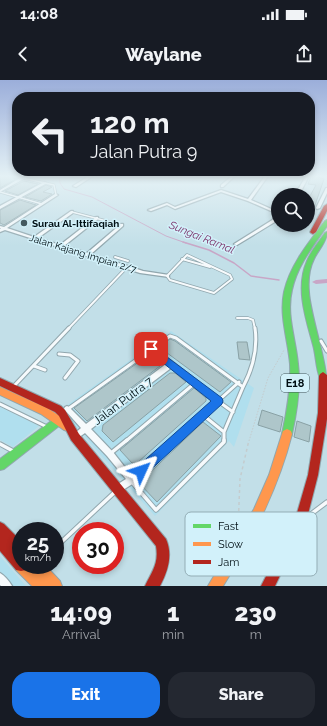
<!DOCTYPE html>
<style>
body{margin:0;font-family:Raleway,sans-serif;background:#242831;color:#f1f3f6;height:100vh;display:flex;flex-direction:column;font-size:15px;white-space:nowrap}
*{box-sizing:border-box;margin:0}
p{font-size:13px;color:#9ea1a6}
.icon{flex:none;width:22px;height:22px;fill:none;stroke:currentColor;stroke-width:2;stroke-linecap:round;stroke-linejoin:round}
.map{position:relative;height:506px;overflow:hidden}
.sheet{display:flex;flex-direction:column;background:#171b24;flex:1}
.sheet>*{flex:none}
.banner{position:absolute;left:12px;top:12px;width:303px;height:84px;border-radius:16px;box-shadow:0 2px 6px #0003;background:#171b24;color:#f1f3f6;overflow:hidden}
.buttons{position:absolute;left:271px;top:108px;display:grid;gap:8px}
.buttons a{display:grid;place-items:center;width:44px;height:44px;border-radius:50%;background:#171b24;box-shadow:0 2px 6px #0003;font-size:20px}
.speed{position:absolute;left:12px;top:442px;display:flex;gap:8px;font-size:20px;font-weight:700;text-align:center}
.speed>*{display:grid;place-content:center;width:52px;height:52px;border-radius:50%;background:#171b24;box-shadow:0 2px 6px #0003;line-height:1}
.speed small{font-size:10px;font-weight:400}
.speed .limit{border:6px solid #d22;background:#fff;color:#111}
.pin{position:absolute;display:grid;place-items:center;width:34px;height:34px;color:#fff;margin:-17px;border-radius:8px;box-shadow:0 2px 6px #0006}
.me{position:absolute;width:44px;margin:-22px;rotate:48deg;stroke-linejoin:round;filter:drop-shadow(0 0 3px #0008)}
.turn{display:flex;align-items:center;gap:14px;height:84px;padding:0 12px;font-size:18px}
.turn .icon{width:52px;height:52px;stroke-width:2.5}
.turn b{display:block;font-size:28px;line-height:34px}
.eta{display:flex;justify-content:space-evenly;align-items:center;height:68px;text-align:center}
.eta b{font-size:24px;font-weight:800;line-height:28px}
.primary-button{display:flex;gap:8px;margin-top:auto;padding:8px 12px}
.primary-button a{flex:1;height:46px;border-radius:16px;background:#1a73e8;color:#fff;font-size:16px;font-weight:800;line-height:46px;text-align:center}
.primary-button a+a{background:#242831;color:#f1f3f6}
.status{display:flex;justify-content:space-between;align-items:center;height:28px;padding:0 20px;background:#171b24;direction:ltr}
.status svg{height:11px;fill:currentColor}
header{display:flex;justify-content:space-between;align-items:center;height:52px;padding:0 12px;background:#171b24;font-size:18px;font-weight:800}
.map>svg:first-child{display:block}
.built{fill:#b0dfee}
.lines{fill:none;stroke-linecap:round;stroke-linejoin:round}
.stream-far1{stroke:#c8a6c6;stroke-width:1}
.stream{stroke:#c8a6c6;stroke-width:1.5}
.river{fill:#c8a6c6;fill-rule:evenodd}
.building{fill:#aec6ca;stroke:#89a1a5}
.lane-far3-casing{stroke:#91a7ae;stroke-width:3}
.lane-far2-casing{stroke:#91a7ae;stroke-width:3.5}
.lane-far1-casing{stroke:#91a7ae;stroke-width:5}
.lane-casing{stroke:#91a7ae;stroke-width:5.5}
.street-casing{stroke:#91a7ae;stroke-width:2.5}
.fast-casing{stroke:#91a7ae;stroke-width:2}
.slow-casing{stroke:#91a7ae;stroke-width:2}
.jam-casing{stroke:#91a7ae;stroke-width:2}
.path-far1{stroke:#c4ccce;stroke-width:1;stroke-dasharray:1.5 1.5;stroke-linecap:butt}
.path{stroke:#c4ccce;stroke-width:1.5;stroke-dasharray:3 3;stroke-linecap:butt}
.lane-far3{stroke:#f6fafc;stroke-width:1.5}
.lane-far2{stroke:#f6fafc;stroke-width:2}
.lane-far1{stroke:#f6fafc;stroke-width:3}
.lane{stroke:#f6fafc;stroke-width:3.5}
.street{fill:#f6fafc;fill-rule:evenodd}
.fast{fill:#63d668;fill-rule:evenodd}
.slow{fill:#ff974d;fill-rule:evenodd}
.jam{fill:#b3261e;fill-rule:evenodd}
.route{fill:#1a73e8;stroke:#114b97}
.poi-dot{fill:#44585e;stroke:#d2f1fa;stroke-width:1.5}
.labels{text-anchor:middle;stroke-width:3;stroke-linejoin:round;paint-order:stroke}
.far-poi-label{font-size:10px;font-weight:bold;fill:#000f14;stroke:#d2f1fa;text-anchor:start}
.far-street-label{font-size:10px;fill:#000f14;stroke:#d2f1fa}
.far-water-label{font-size:11px;font-style:italic;fill:#7d346b;stroke:#d2f1fa}
.shield{fill:#d2f1fa;stroke:#3f5359;stroke-width:1}
.shield-label{font-size:11px;font-weight:bold;fill:#000f14}
.street-label{font-size:12px;fill:#000f14;stroke:#d2f1fa}
.key{fill:#d2f1fa;stroke:#93adb5;stroke-width:1}
.key-label{font-size:11px;fill:#000f14}
</style>
<div class="status"><b>14:08</b><svg viewBox="0 0 49 12"><path d="M0 12V9h3v3zM5 12V6h3v6zM10 12V3h3v9zM15 12V0h3v12zM26 1h20v11H26zM47 4h2v5h-2z"/></svg></div>
<header><svg class="icon" aria-label="back" viewBox="0 0 24 24"><path d="M15 5l-7 7 7 7"/></svg>Waylane<svg class="icon" aria-label="share" viewBox="0 0 24 24"><path d="M12 15V3M7 8l5-5 5 5M5 13v7h14v-7"/></svg></header>
<div class="map">
<svg width="327" height="506" viewBox="0 0 327 506">
<rect width="100%" height="100%" fill="#c2dfe8"/>
<!-- built -->
<path class="built" d="M171,251L254,308L234,367L229,361L155,436L68,338L63,328Z
M0,327L39,346L13,367L0,360Z
M0,476L26,506H0Z"/>
<g class="lines">
<!-- stream-far1 -->
<path class="stream-far1" d="M59,96L60,103L64,109L92,117L166,156L186,163"/>
<!-- stream -->
<path class="stream" d="M183,162L209,170L234,183L251,196L279,200"/>
<!-- river -->
<path class="river" d="M327,199V203L316,204L312,202L316,200Z"/>
</g>
<!-- building -->
<path class="building" d="M0,96H9L10,97L16,99L0,108Z
M311,96H318V97L324,99L314,128L308,127V116H310L316,105L308,104Z
M24,101L38,104L18,115L5,111Z
M46,105L52,107L43,112L52,114L41,121L25,117Z
M20,120L36,125L4,145L0,143V130Z
M170,259L175,261L231,302L220,312L159,267Z
M237,262H247L250,280L239,279Z
M150,274L161,282L160,286L87,341L74,328Z
M170,293H175L186,302L113,362L102,351L103,345Z
M194,308L206,318V321L137,383H132L120,370Z
M262,330L283,337L280,352L258,345Z
M297,341L311,346L309,362L294,357Z
M203,342L221,356L157,422L139,403Z"/>
<g class="lines">
<defs>
<path id="lane-far3" d="M23,98L54,105L56,115
M0,112L42,124
M72,132L122,145"/>
<path id="lane-far2" d="M187,175L230,195L232,199L214,213L170,200L167,196Z
M115,177L128,181
M182,179L210,187
M237,238H248L253,240L255,249
M68,249L127,187"/>
<path id="lane-far1" d="M321,261L327,271
M59,274L70,275L78,281L65,298
M34,286L45,290
M13,307L69,248
M243,307C253,288 258,269 255,248
M0,324L45,346
M68,329L170,256L176,258L243,307L224,352L203,335
M233,332L218,321L239,302
M224,352V361
M126,361L195,303"/>
<path id="lane" d="M0,364L13,371
M111,373L127,360
M132,402L156,430L224,362V360
M307,437L327,422
M55,468L116,411"/>
<path id="street" d="M10,96C14,95 17,96 21,97C24,97 26,96 29,96L0,112V110L20,98Z
M89,96H93L76,107L73,106Z
M232,96H235L223,107H221V105Z
M265,96H268L251,120L278,132V134L248,121L221,112L175,129L167,125L151,131L148,130L167,123L175,127L221,110L248,119Z
M306,96H309L299,115H295Z
M44,102L47,103L0,129V126Z
M326,108H327V113L320,128L317,129L316,128Z
M55,114L58,115L7,148L34,157L71,131H73V133L38,158L60,165L96,137H98V139L64,166L87,173L121,144H123V146L91,174L143,191L169,195V197L140,193L5,150L0,152V149H1L0,148V146L4,147Z
M277,137H278V140L237,165H236L234,164Z
M151,267L173,282L220,319L221,321L220,323L134,403L118,413L115,412L114,409L115,406L126,399L107,376L85,353L75,360L73,359L71,357L73,355L81,348L64,329L65,327L67,326L69,327L86,344L166,284L149,270L148,269L149,268ZM171,288L213,321L131,395L113,372L91,349Z
M0,493C5,496 9,501 12,506H1L0,505Z"/>
<path id="fast" d="M327,140V146C313,166 297,186 292,210C286,235 296,259 298,284C301,307 297,331 292,354L291,357L287,359L283,357L282,354C287,331 291,308 290,284C288,260 279,236 284,212C290,185 309,162 325,141Z
M327,152C327,162 318,170 314,179C309,189 308,201 309,212C310,233 327,283 326,298L323,300L320,298C316,290 316,275 313,265C306,239 295,208 307,181C311,171 319,162 325,153Z
M61,335L64,336L66,339L64,342L4,389L0,390V379L58,336Z"/>
<path id="slow" d="M0,307L47,328L72,344L73,347L72,350L68,351L64,350L41,334L0,315Z
M287,349L291,351L292,354C278,409 253,458 223,506H208L254,429L269,395L282,354L283,351Z
M21,479V485H45L60,501L62,506H32L16,490L15,485L16,480Z"/>
<path id="jam" d="M327,124V131L316,152L313,154L311,153L310,152L324,126Z
M323,292L327,295V339L318,395L306,442L275,506H261L295,440L308,395L318,333L319,296L320,294Z
M0,298L61,326L65,330L79,354L166,459C173,475 168,491 160,506H145C152,491 159,484 156,466L71,360L59,336L55,332L0,306Z
M0,442L4,444L21,461V485H27L26,490L21,491L16,490L0,471Z"/>
</defs>
<!-- lane-far3 casing -->
<use href="#lane-far3" class="lane-far3-casing"/>
<!-- lane-far2 casing -->
<use href="#lane-far2" class="lane-far2-casing"/>
<!-- lane-far1 casing -->
<use href="#lane-far1" class="lane-far1-casing"/>
<!-- lane casing -->
<use href="#lane" class="lane-casing"/>
<!-- street casing -->
<use href="#street" class="street-casing"/>
<!-- fast casing -->
<use href="#fast" class="fast-casing"/>
<!-- slow casing -->
<use href="#slow" class="slow-casing"/>
<!-- jam casing -->
<use href="#jam" class="jam-casing"/>
<!-- path-far1 -->
<path class="path-far1" d="M249,361L268,298L284,270"/>
<!-- path -->
<path class="path" d="M238,449L240,399L249,360"/>
<!-- lane-far3 -->
<use href="#lane-far3" class="lane-far3"/>
<!-- lane-far2 -->
<use href="#lane-far2" class="lane-far2"/>
<!-- lane-far1 -->
<use href="#lane-far1" class="lane-far1"/>
<!-- lane -->
<use href="#lane" class="lane"/>
<!-- street -->
<use href="#street" class="street"/>
<!-- fast -->
<use href="#fast" class="fast"/>
<!-- slow -->
<use href="#slow" class="slow"/>
<!-- jam -->
<use href="#jam" class="jam"/>
</g>
<!-- sky -->
<linearGradient id="sky" x2="0" y2="1"><stop stop-color="#9baeda"/><stop offset="0.58" stop-color="#e4f1f5"/><stop offset="1" stop-color="#e4f1f5" stop-opacity="0"/></linearGradient>
<rect width="327" height="166" fill="url(#sky)"/>
<!-- route -->
<path class="route" d="M151,265L222,318L223,321L222,324L145,395L141,397L137,395L135,391L137,387L211,321L148,271L146,269Z"/>
<!-- markers -->
<circle class="poi-dot" cx="24" cy="143" r="4"/>
<g class="labels">
<!-- far-poi labels -->
<g class="far-poi-label">
<text x="32" y="147">Surau Al-Ittifaqiah</text>
</g>
<!-- far-street labels -->
<g class="far-street-label">
<text transform="translate(83 173) rotate(17)" y="4">Jalan Kajang Impian 2/7</text>
</g>
<!-- far-water labels -->
<g class="far-water-label">
<text transform="translate(202 157) rotate(22)" y="4">Sungai Ramal</text>
</g>
<!-- shield labels -->
<rect class="shield" x="281" y="294" width="28" height="18" rx="3"/>
<g class="shield-label">
<text x="295" y="307">E18</text>
</g>
<!-- street labels -->
<g class="street-label">
<text transform="translate(123 321) rotate(-37)" y="4">Jalan Putra 7</text>
</g>
</g>
<!-- legend -->
<rect x="185" y="432" width="132" height="64" rx="6" class="key"/>
<rect x="193" y="444" width="18" height="4" fill="#63d668"/>
<rect x="193" y="462" width="18" height="4" fill="#ff974d"/>
<rect x="193" y="480" width="18" height="4" fill="#b3261e"/>
<g class="key-label">
<text x="218" y="450">Fast</text>
<text x="218" y="468">Slow</text>
<text x="218" y="486">Jam</text>
</g>
</svg>
<div class="buttons">
<a><svg class="icon" aria-label="search" viewBox="0 0 24 24"><circle cx="10" cy="10" r="6"/><path d="M15 15l6 6"/></svg></a>
</div>
<div class="speed"><div>25<small>km/h</small></div><div class="limit">30</div></div>
<div class="pin" style="left:151px;top:269px;background:#d93025"><svg class="icon" aria-label="arrive" viewBox="0 0 24 24"><path d="M6 21V4h12l-3 4 3 4H6"/></svg></div>
<svg class="me" style="left:141px;top:391px" viewBox="-20 -20 40 40"><path d="M0-17L14 15 0 8-14 15z" fill="#1a73e8" stroke="#fff" stroke-width="4"/></svg>
<div class="banner">
<div class="turn"><svg class="icon" aria-label="left" viewBox="0 0 24 24"><path d="M17 20v-9H6M10 6l-5 5 5 5"/></svg><div><b>120 m</b>Jalan Putra 9</div></div>
</div>
</div>
<section class="sheet">
<div class="eta">
<div><b>14:09</b><p>Arrival</p></div>
<div><b>1</b><p>min</p></div>
<div><b>230</b><p>m</p></div>
</div>
<div class="primary-button"><a>Exit</a><a>Share</a></div>
</section>
